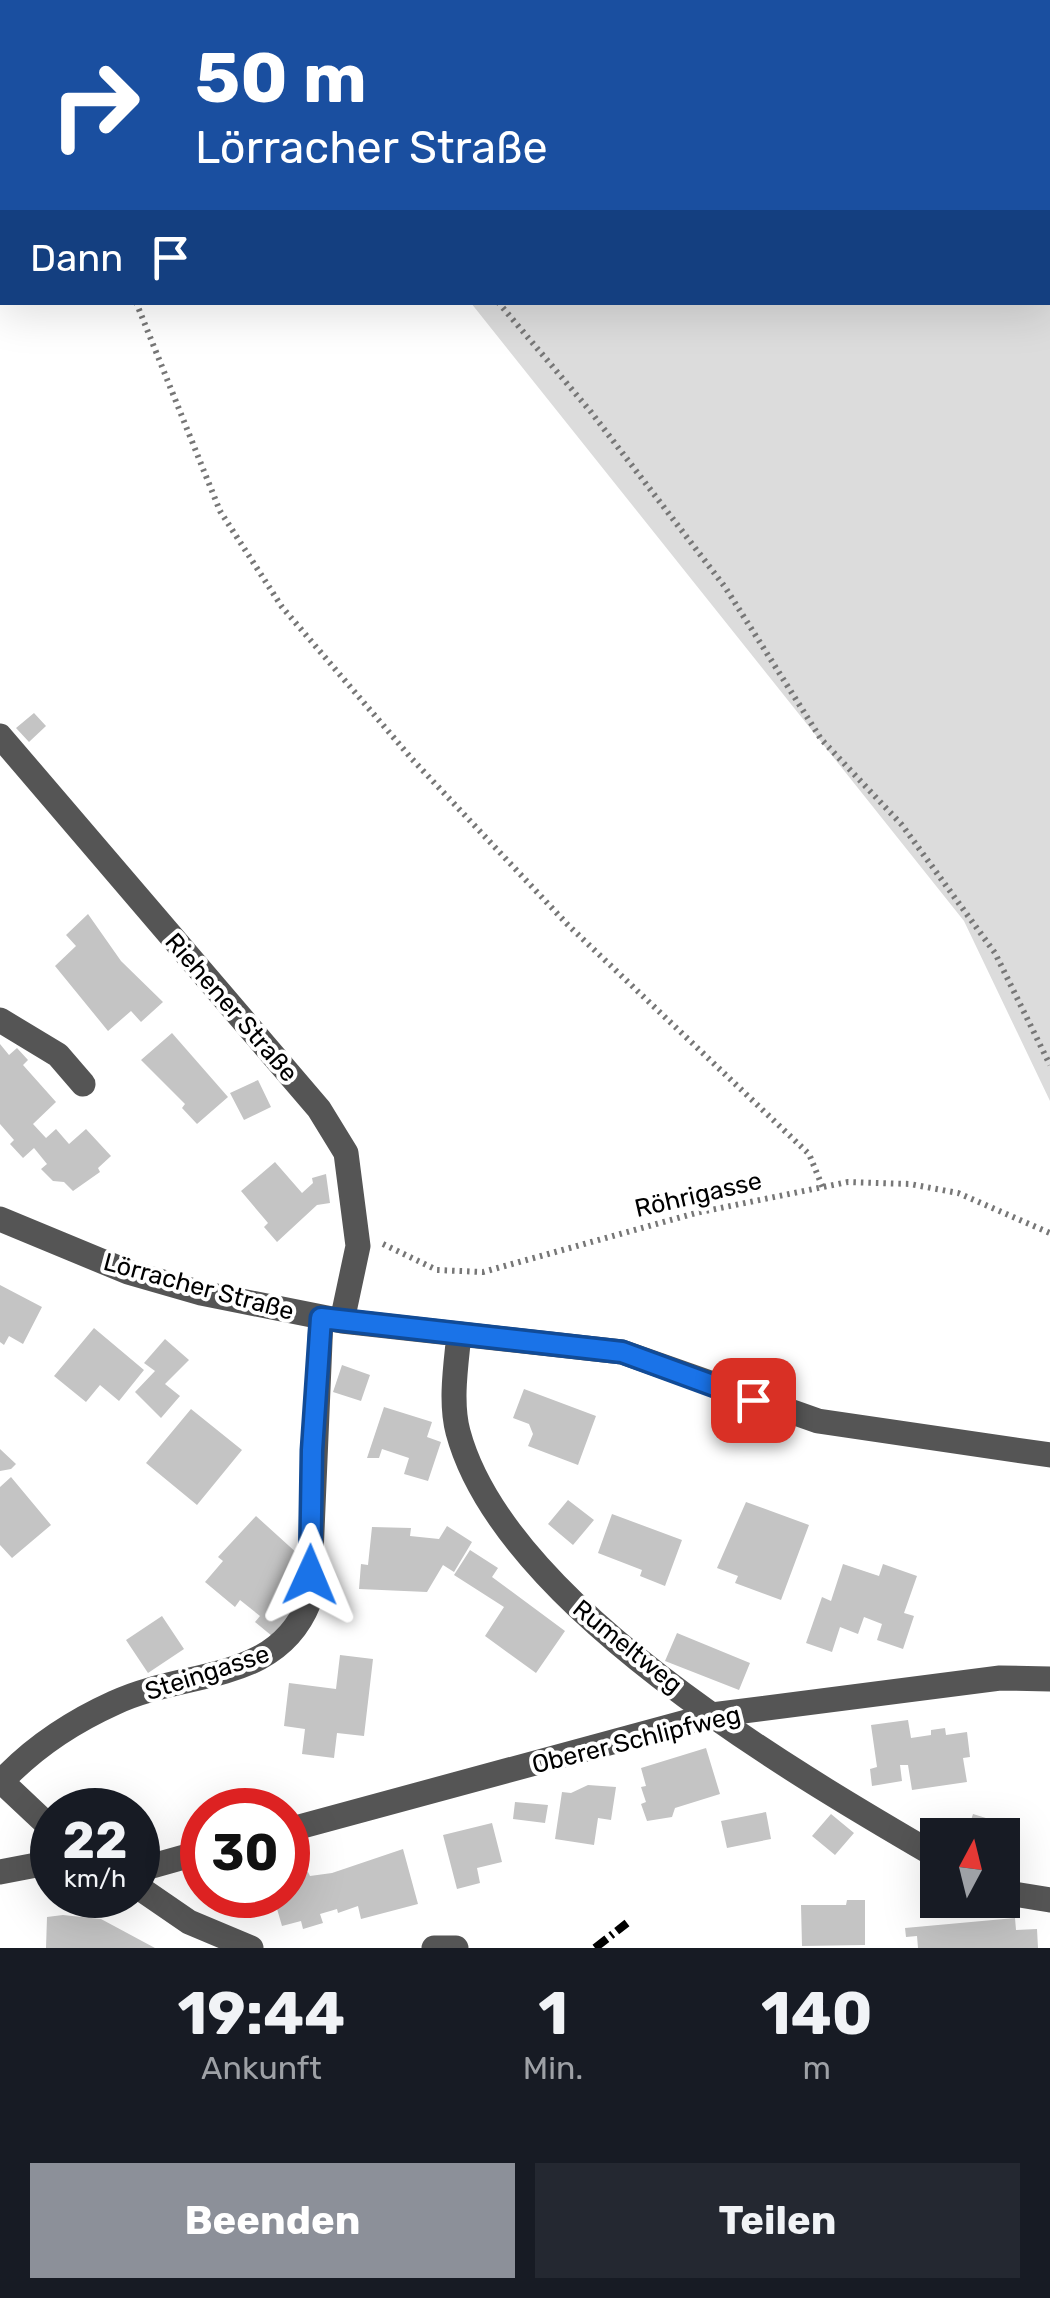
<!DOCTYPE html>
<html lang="de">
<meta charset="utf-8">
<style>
body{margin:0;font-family:Rubik,sans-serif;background:#242831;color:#f1f3f6;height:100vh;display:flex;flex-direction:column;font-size:38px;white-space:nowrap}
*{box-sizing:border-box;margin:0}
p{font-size:32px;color:#9ea1a6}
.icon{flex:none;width:55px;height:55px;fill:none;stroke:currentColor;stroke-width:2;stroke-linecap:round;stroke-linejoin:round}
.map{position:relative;height:1948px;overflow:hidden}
.drawer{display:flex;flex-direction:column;background:#171b24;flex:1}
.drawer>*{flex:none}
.hud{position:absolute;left:0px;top:0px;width:1050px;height:305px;box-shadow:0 10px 40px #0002;background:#1a4fa0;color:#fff;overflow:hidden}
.needle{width:65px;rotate:7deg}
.fabs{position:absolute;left:920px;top:1818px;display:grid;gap:20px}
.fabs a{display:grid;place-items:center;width:100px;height:100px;border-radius:0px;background:#171b24;box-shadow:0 10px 40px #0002;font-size:50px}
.speed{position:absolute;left:30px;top:1788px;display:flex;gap:20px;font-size:50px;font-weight:700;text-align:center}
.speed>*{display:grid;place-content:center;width:130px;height:130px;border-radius:50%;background:#171b24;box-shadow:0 10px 40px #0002;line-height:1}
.speed small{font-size:25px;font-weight:400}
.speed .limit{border:15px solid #d22;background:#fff;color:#111}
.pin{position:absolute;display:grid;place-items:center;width:85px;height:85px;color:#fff;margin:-42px;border-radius:20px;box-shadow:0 5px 15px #0006}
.me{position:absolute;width:110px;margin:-55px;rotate:1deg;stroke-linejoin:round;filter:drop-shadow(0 0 8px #0008)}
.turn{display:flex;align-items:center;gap:35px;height:210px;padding:0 30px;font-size:45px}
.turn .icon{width:130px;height:130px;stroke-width:2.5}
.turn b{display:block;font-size:70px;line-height:85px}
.then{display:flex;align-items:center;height:95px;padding:0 30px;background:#0003;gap:20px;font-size:38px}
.eta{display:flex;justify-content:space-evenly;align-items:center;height:170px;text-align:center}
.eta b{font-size:60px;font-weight:700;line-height:70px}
.cta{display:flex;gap:20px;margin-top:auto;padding:20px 30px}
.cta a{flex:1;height:115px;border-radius:0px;background:#8c9099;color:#fff;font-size:40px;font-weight:700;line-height:115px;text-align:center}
.cta a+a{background:#242831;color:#f1f3f6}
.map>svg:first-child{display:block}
.green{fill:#dcdcdc}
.building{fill:#c4c4c4}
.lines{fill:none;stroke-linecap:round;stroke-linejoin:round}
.path{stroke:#777;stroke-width:6;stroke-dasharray:2.5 5;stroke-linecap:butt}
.minor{stroke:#555;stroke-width:25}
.rail{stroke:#000;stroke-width:8;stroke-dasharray:15 5 2.5 5;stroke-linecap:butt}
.route-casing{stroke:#114b97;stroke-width:25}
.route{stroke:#1a73e8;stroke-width:18}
.labels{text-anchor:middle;stroke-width:8;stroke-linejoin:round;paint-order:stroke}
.street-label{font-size:25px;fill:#000;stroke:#fff}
</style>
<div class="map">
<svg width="1050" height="1948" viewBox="0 0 1050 1948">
<rect width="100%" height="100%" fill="#fff"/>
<!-- green -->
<path class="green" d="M312,0H856L858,2H313Z
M1048,228L1050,230V1101L964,921L471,303L1048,302Z"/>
<!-- building -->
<path class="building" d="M34,713L46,726L29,742L16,728Z
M88,914L121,961L163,1002L141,1022L131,1011L108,1031L55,966L76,946L66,935Z
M172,1033L228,1097L197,1124L182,1108L185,1104L141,1060Z
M0,1044L9,1055L17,1048L28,1060L23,1065L56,1102L33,1124L46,1138L56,1129L69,1144L86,1129L111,1156L98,1168L100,1172L73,1191L64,1182L53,1181L41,1169L47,1164L34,1148L23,1158L10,1144L14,1140L0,1124Z
M258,1080L271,1107L244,1120L230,1093Z
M275,1162L302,1193L313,1183L312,1178L326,1174L330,1203L317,1205L277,1242L264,1227L268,1223L241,1191Z
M0,1285L42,1307L23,1344L9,1336L4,1345L0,1342Z
M94,1328L144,1370L119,1401L100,1385L86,1402L54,1376Z
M165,1339L189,1360L165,1384L180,1396L161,1418L135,1392L155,1371L144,1363Z
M342,1365L370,1375L361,1401L333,1392Z
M524,1389L596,1416L578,1465L528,1446L533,1434L529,1424L513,1418Z
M384,1407L432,1422L427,1437L441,1442L428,1481L404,1474L409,1458L382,1449L379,1458H367Z
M191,1409L242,1450L197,1505L146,1463Z
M0,1449L16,1464L11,1469L0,1471Z
M11,1477L51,1525L12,1558L0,1545V1487Z
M568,1500L594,1520L573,1545L548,1524Z
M746,1502L809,1525L781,1600L735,1583L738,1576L717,1568Z
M612,1514L682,1540L665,1586L640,1576L642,1570L598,1553Z
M256,1516L299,1555L291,1565L296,1570L280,1593L297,1607L272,1636L255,1622L260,1616L240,1600L235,1607L205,1582L223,1561L218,1557Z
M447,1526L472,1542L454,1572L443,1565L427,1592L359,1589L361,1564L368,1565L372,1527L411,1528L410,1536L439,1539Z
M470,1550L498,1568L492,1577L565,1631L536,1673L485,1636L504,1607L454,1575Z
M843,1564L879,1576L883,1564L917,1576L904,1613L914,1616L903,1649L877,1640L882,1624L864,1617L858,1634L840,1627L832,1652L806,1643L822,1597L831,1601Z
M162,1616L184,1649L148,1673L126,1640Z
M677,1633L750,1663L739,1690L665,1661Z
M340,1655L373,1659L364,1736L337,1733L334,1758L302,1754L305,1729L284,1726L289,1683L336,1689Z
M908,1720L911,1738L931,1735V1730L945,1728L946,1735L967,1732L970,1757L963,1758L967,1782L912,1790L908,1765H900L902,1781L872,1786L870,1769L877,1767L871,1725Z
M706,1748L720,1794L675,1808L672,1817L647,1821L641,1804L646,1802L641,1787L646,1786L641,1768Z
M588,1785L616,1787L611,1820L598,1818L594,1845L555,1839L562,1792L571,1793Z
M515,1802L548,1805L545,1823L513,1819Z
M766,1812L771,1839L727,1848L721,1821Z
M831,1814L854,1833L835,1855L812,1836Z
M973,1814L1002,1823L999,1835H966Z
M492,1823L502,1862L477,1868L480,1883L457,1889L443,1835Z
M403,1849L418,1904L361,1919L358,1906L338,1913L337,1909L320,1914L323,1923L303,1929L301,1921L282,1926L273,1895H288V1877L308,1872L310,1876L332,1873Z
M847,1900H865V1945L802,1946L801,1905H846Z
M63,1915L101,1919L155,1948H46L47,1917Z
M1015,1918L1016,1930L1037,1929L1038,1948H918L917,1936L906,1937L905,1928Z"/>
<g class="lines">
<!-- path -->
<path class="path" d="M23,0L24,2
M328,0L329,2
M1024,0L1026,2
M1048,25L1050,28
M136,302L220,511L282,607L412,759L568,925L809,1154L823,1188
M498,302L591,412L725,587L821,739L902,825L995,953L1050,1065
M383,1244L437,1270L483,1272L696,1213L848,1182L910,1184L958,1193L1050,1233"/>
<!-- minor -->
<path class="minor" d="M0,736L319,1109L346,1153L358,1246L342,1321
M0,1020L58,1055L83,1084
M0,1219L128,1272L201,1293L342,1321L622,1352L818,1421L1050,1455
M459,1334C456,1365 450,1402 458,1432C504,1604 792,1772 938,1857
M0,1780L52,1829
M2,1781C33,1748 72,1722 114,1703C186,1669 276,1685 309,1602L321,1318
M288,1830L712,1715L1000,1678L1050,1679
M138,1870L202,1852
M0,1872L52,1862
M138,1887L189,1922L251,1948
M1002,1892L1050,1900
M434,1948H456"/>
<!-- rail -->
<path class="rail" d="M595,1948L627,1923"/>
</g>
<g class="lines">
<defs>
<path id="route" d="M310,1575L312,1450L321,1318L622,1352L753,1400"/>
</defs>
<!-- route casing -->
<use href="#route" class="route-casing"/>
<!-- route -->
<use href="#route" class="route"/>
</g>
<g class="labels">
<!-- street labels -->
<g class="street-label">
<text transform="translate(232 1007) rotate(49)" y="9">Riehener Straße</text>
<text transform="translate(698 1194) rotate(-13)" y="9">Röhrigasse</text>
<text transform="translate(199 1286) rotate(15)" y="9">Lörracher Straße</text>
<text transform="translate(628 1646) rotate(39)" y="9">Rumeltweg</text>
<text transform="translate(207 1672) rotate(-18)" y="9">Steingasse</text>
<text transform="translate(636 1739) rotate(-14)" y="9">Oberer Schlipfweg</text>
</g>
</g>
</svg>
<div class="fabs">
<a><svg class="needle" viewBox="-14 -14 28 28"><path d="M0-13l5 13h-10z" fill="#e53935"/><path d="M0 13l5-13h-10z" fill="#9ea1a6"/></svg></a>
</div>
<div class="speed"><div>22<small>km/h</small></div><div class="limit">30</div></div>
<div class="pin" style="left:753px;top:1400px;background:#d93025"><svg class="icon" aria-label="arrive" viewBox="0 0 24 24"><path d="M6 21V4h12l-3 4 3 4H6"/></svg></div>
<svg class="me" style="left:310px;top:1575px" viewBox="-20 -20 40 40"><path d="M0-17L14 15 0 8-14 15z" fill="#1a73e8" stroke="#fff" stroke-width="4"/></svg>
<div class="hud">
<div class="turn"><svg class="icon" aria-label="right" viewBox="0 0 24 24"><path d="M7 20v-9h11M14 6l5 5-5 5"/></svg><div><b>50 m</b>Lörracher Straße</div></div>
<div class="then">Dann<svg class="icon" aria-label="arrive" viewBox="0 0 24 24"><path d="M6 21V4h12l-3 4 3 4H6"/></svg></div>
</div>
</div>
<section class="drawer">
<div class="eta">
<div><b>19:44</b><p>Ankunft</p></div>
<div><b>1</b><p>Min.</p></div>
<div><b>140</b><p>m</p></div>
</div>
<div class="cta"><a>Beenden</a><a>Teilen</a></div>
</section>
